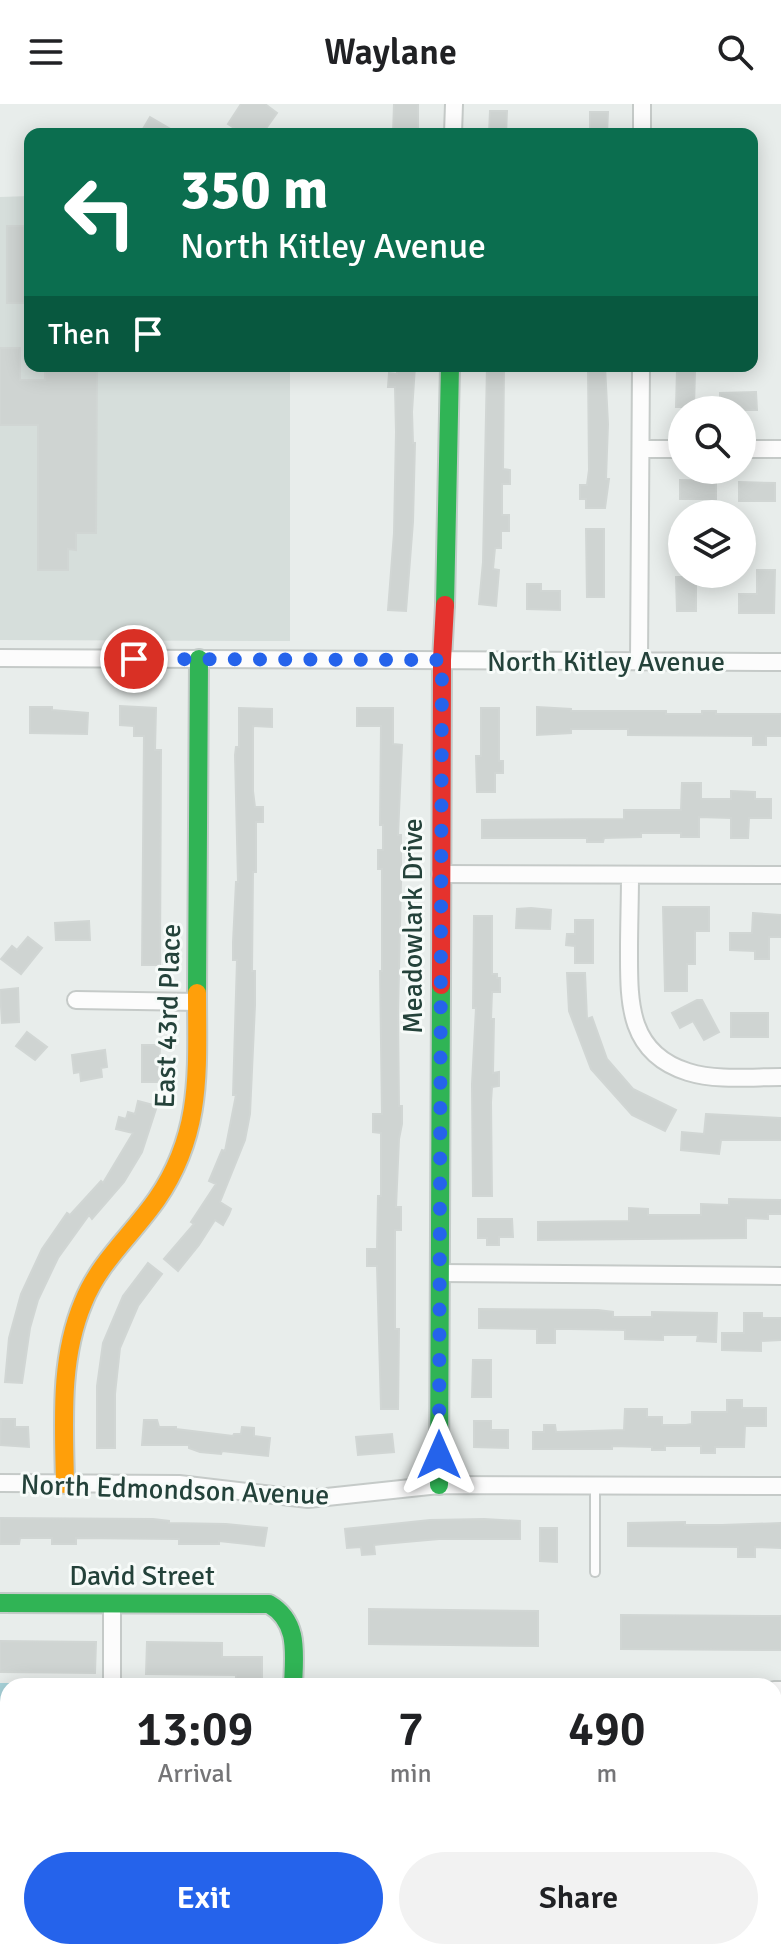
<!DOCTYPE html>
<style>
body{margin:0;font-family:Signika,sans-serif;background:#f2f2f2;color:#202124;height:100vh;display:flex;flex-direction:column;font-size:30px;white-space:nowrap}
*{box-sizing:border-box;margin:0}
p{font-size:26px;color:#757577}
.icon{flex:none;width:44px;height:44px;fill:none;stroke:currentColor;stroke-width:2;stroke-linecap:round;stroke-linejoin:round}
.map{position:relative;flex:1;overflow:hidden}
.panel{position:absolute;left:0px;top:1574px;width:782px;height:282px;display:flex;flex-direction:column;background:#fff;border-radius:24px 24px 0 0;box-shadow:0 4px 20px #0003}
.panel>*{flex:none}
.top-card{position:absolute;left:24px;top:24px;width:734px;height:244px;border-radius:16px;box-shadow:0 4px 20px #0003;background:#0b6e4f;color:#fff;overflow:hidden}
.tools{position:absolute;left:668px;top:292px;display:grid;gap:16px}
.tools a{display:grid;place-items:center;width:88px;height:88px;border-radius:50%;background:#fff;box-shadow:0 4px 20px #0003;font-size:40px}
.pin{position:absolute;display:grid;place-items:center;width:68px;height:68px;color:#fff;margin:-34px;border:4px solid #fff;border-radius:50%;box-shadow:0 2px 8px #0007}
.me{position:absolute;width:88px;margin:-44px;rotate:0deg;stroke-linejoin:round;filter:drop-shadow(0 0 6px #0008)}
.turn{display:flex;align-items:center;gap:28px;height:168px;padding:0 24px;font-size:36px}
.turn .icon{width:104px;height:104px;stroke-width:2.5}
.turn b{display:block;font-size:56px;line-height:68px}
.then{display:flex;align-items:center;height:76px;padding:0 24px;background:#0003;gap:16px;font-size:30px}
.eta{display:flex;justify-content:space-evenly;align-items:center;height:136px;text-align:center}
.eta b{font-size:48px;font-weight:600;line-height:56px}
.primary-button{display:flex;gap:16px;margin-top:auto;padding:16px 24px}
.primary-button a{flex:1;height:92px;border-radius:48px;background:#2563eb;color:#fff;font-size:32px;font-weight:600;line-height:92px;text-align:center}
.primary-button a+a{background:#f2f2f2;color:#202124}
header{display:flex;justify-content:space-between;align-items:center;height:104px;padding:0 24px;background:#fff;font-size:36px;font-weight:600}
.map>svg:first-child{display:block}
.built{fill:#d6dedb}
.water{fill:#a9d4db}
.building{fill:#cfd4d2;stroke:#d1d6d4;stroke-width:2}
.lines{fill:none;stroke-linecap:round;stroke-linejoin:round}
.lane-casing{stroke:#c5cac8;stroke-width:12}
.street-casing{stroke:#c5cac8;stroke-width:20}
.fast-casing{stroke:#c3cbc8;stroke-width:22}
.slow-casing{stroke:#c3cbc8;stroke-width:22}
.jam-casing{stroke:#c3cbc8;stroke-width:22}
.lane{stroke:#fcfcfc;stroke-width:8}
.street{stroke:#fcfcfc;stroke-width:16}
.fast{stroke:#30b455;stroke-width:18}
.slow{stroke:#ff9f0a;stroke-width:18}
.jam{stroke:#e5322d;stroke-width:18}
.route{stroke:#2563eb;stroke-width:14;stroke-dasharray:0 25.2}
.labels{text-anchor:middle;stroke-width:6;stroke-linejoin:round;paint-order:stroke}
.street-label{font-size:28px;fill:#24423a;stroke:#f7fbf9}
</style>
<header><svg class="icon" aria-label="menu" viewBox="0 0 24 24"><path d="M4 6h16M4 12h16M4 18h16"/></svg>Waylane<svg class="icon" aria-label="search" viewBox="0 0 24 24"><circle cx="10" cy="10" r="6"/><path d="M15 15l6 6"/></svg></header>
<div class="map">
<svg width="781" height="1855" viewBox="0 0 781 1855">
<rect width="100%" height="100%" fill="#e8edeb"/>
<!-- built -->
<path class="built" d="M30,92V262H290V537L0,536V93Z"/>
<!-- water -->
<path class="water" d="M0,1579H50L58,1581L8,1582V1829H0Z"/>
<!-- building -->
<path class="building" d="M241,0H265L277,9L262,30H243L228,20Z
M394,0H418V30H393Z
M490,7H507L506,30H489Z
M590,8H608L607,30H590Z
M150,13L179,30H140Z
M7,122H30V199H7Z
M0,244H20V276H45V262H97L96,429H76V446L68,445V466H38V321H0Z
M397,262H415L412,308L413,339H415L413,418L406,507L388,506L394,429L396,328L395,283H388L389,269L397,270Z
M487,262H504L503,365L510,366V380H502V411H509V427H501V444H495L493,465L499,466L496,502L479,500L483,458Z
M588,262H605L608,320L606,375H609L605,404H586V395H580V381H587L589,366Z
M677,266L695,267L694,303H676Z
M756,288L757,306H720V289Z
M680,376L716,377V395H680Z
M739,378L775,379V397H739Z
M586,425H604V493H587Z
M757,466H775L774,509H739V490H757Z
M676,473H696V507H677Z
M527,480H541V487H560V506L527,505Z
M120,602L156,604L155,646H161L160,861H142L144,632H134V622L120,621Z
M30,603H52V606L88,609L87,630L30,629Z
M537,603L571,605V607H666V610H702V607H716V610H781V632H766V641H753V632L628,631V625H571V629L537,631Z
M239,604L272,605V623L253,622V687L255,703H263V718H256V768H253L252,867H255V901L250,1010L245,1036L220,1098L231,1105L229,1110L223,1121L215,1116L199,1141L178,1167L164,1155L194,1120L191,1118L216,1080L209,1077L222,1046L225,1047L236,991H233L237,856H233V838L236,778H238L235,651L236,643H239Z
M357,604H393V640L402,641L398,731H401V778L398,911L399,1002H402V1020L399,1035L396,1103H401V1126H395V1225H399L398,1305H381L377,1162H367V1145H377L378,1092H381V1029L373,1028V1010H382L380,867H382V765H378V746H383V721H380L381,622H357Z
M481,604H499V657H503V669H495V688H477L476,652H481Z
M682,679H701V695H731V687L755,688V695H771V714H749L748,734H731V714L699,713V733H681V729H641V733L604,734L603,738H587V734H482V716L624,715V706H681Z
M663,803H709V827H695V860H687V887H665Z
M531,804L551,806L550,825L516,824L517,805Z
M753,809L781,811V833H769V855H755V847L730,846V829H752Z
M474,812H492V870H497V874H500V888H492L491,915H494L493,969L499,968V982L492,983L491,998L492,1092H473L472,980L476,904H473Z
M575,816H593V859H575V842L566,841L567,830H575Z
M89,817L90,836H56L55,819Z
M28,833L42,844L21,870L1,855L12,842L17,846Z
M567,869H585L587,915L592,913L607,955L633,985L676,1006L665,1027L632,1011L591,965L569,907Z
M18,884L19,918L2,919L0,886Z
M697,896H702L719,928L704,936L693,917L680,924L672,909Z
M731,909H768V933H731Z
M27,928L47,943L35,956L16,942Z
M142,941H160L159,978H142Z
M105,946L107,963L101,964L102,973L81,977L80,968L74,969L72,951Z
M138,997L157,1002L142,1048L124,1078L92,1115L89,1111L58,1154L38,1196L30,1224L22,1279L5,1278L9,1234L21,1190L42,1145L67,1109L70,1111L101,1077L103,1079L133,1029L116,1025L119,1013L126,1015L128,1008L135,1010Z
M706,1010L781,1014V1036H721L719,1050L681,1046L682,1028L704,1030Z
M729,1095L781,1096V1110H768V1115L746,1114V1134L538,1136V1118L629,1117V1104L648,1105V1111H701V1100L729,1101Z
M478,1115H512L513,1133H499V1141H487V1134H478Z
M148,1159L162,1170L138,1202L120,1244L115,1290V1344H97V1282L103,1239L123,1192Z
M479,1205L598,1206L613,1208V1213H652V1208L717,1209L716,1238L697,1237L698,1231H663V1236L625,1235V1226L571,1225H555V1239H537V1225L479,1224Z
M744,1209H762V1214H781V1236L761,1237V1247L722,1246V1229H744Z
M473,1256H491V1293H472Z
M727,1296H742V1304H766V1322H745L744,1343H715V1349H701V1342H665V1346H652V1343L612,1342V1345H533V1328H544V1321H555L556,1328L624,1326L625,1305H647V1313H662V1321H686L692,1320V1308H727Z
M1,1315H15V1323H28L29,1343L0,1341Z
M144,1316H157L159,1323H176V1325L233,1332L234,1330H241L242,1323L254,1324V1332L270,1334L268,1352L222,1347L221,1350L200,1348L189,1344V1341H142Z
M474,1317H491V1326H508V1344L474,1343Z
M392,1330L394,1348L358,1351L356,1333Z
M0,1414L153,1415L169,1417V1419L226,1420L267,1424L264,1442L219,1437V1440H179V1435L76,1434V1440H52V1434H20L19,1440H0Z
M484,1415L520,1417V1435H439L383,1440L374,1441L375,1450L362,1451L361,1443L347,1444L345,1425L430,1416Z
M685,1418V1421H722L781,1419V1444L755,1443V1453H738V1443L628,1442V1419Z
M540,1424H557V1458L540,1457Z
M369,1505L538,1507V1542L369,1540Z
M621,1511L781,1512V1546L621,1545Z
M0,1537L96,1538L95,1569L0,1568Z
M147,1538L222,1539V1553H262V1582H236V1571L146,1570Z"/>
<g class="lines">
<defs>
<path id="lane" d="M595,1468V1382"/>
<path id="street" d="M453,30L454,0
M642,30V0
M641,345H682
M742,345H781
M0,554L781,558
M639,557L641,262
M440,770L781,771
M630,771C630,796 629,821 629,845C629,897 627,949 688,968C717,977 751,973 781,973
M76,896L198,898
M439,1169L781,1172
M0,1379L179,1380L308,1395L439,1381L781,1382
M112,1582V1499
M774,1586H781
M774,1771L781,1758
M292,1848V1855
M346,1855L347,1848
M750,1855L751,1848"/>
<path id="fast" d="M445,501L450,262
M197,889L199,555
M439,1381L441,881
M0,1499L269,1500C300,1518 294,1551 293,1582"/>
<path id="slow" d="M65,1380C64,1320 59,1256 83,1199C99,1158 132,1131 157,1095C203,1028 197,965 197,889"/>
<path id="jam" d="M441,881L442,556L445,501"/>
</defs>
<!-- lane casing -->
<use href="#lane" class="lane-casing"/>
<!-- street casing -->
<use href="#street" class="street-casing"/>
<!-- fast casing -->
<use href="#fast" class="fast-casing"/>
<!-- slow casing -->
<use href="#slow" class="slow-casing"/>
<!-- jam casing -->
<use href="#jam" class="jam-casing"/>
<!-- lane -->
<use href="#lane" class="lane"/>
<!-- street -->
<use href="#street" class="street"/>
<!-- fast -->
<use href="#fast" class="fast"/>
<!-- slow -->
<use href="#slow" class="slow"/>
<!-- jam -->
<use href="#jam" class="jam"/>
</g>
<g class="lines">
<!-- route -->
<path class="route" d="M134,555L442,556L439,1351"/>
</g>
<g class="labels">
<!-- street labels -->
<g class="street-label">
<text x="606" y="567">North Kitley Avenue</text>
<text transform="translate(412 822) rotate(-90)" y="10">Meadowlark Drive</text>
<text transform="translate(167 912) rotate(-88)" y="10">East 43rd Place</text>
<text transform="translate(175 1385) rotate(2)" y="10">North Edmondson Avenue</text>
<text x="142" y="1481">David Street</text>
</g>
</g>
</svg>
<div class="tools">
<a><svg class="icon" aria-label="search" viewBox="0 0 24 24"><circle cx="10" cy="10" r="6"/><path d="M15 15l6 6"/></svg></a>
<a><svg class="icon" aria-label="layers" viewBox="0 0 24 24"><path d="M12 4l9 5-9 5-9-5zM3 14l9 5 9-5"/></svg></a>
</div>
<div class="pin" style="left:134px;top:555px;background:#d93025"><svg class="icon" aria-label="arrive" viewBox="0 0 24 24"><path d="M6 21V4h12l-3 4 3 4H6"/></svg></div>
<svg class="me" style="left:439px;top:1351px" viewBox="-20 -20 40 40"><path d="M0-17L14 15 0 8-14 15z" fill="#2563eb" stroke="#fff" stroke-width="4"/></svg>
<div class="top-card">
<div class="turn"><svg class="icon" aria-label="left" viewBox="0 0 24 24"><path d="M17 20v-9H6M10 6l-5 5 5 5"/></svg><div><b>350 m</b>North Kitley Avenue</div></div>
<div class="then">Then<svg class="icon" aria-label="arrive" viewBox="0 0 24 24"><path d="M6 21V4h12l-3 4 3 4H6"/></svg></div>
</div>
<section class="panel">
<div class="eta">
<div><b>13:09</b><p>Arrival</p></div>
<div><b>7</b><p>min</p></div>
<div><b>490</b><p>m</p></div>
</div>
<div class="primary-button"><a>Exit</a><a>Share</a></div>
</section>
</div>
